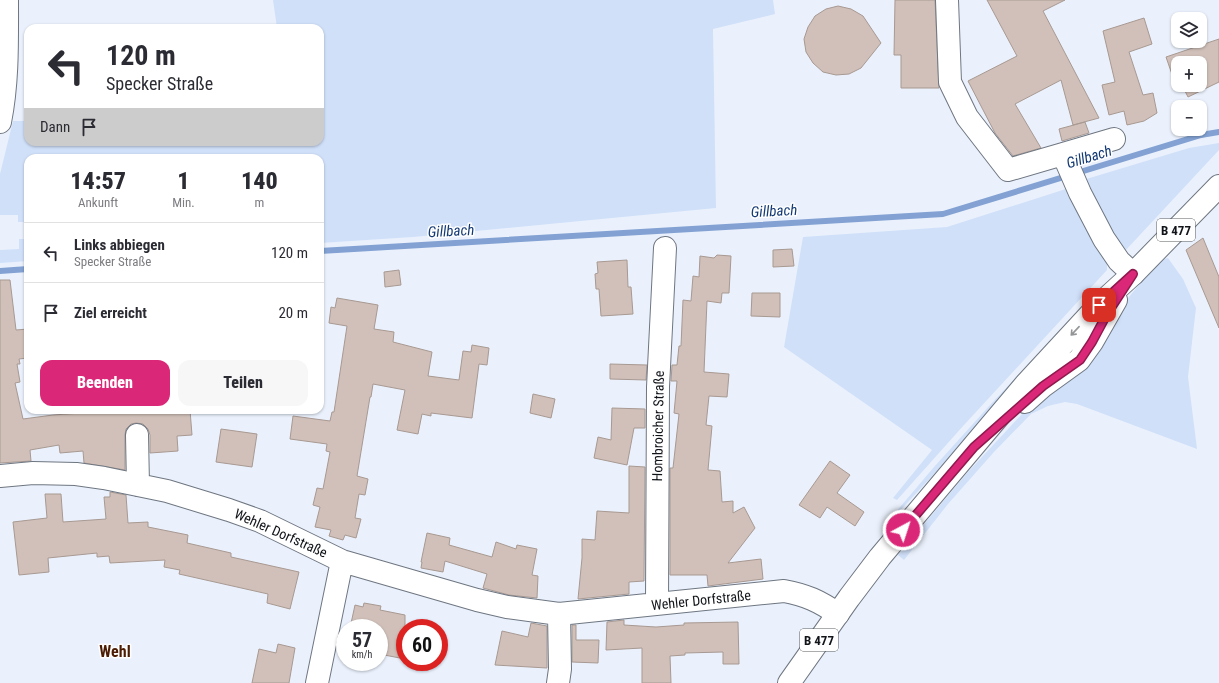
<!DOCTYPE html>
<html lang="de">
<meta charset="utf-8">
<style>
body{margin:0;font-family:"Roboto Condensed",sans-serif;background:#f7f7f7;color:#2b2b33;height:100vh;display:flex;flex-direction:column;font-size:15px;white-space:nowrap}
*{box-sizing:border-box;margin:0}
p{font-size:13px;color:#7c7c81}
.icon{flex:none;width:22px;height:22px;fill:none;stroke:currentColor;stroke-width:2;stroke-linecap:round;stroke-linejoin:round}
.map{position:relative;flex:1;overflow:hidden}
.details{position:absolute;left:24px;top:154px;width:300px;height:260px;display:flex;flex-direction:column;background:#fff;border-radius:12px;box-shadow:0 1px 3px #0004}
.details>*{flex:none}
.hud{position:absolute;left:24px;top:24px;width:300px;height:122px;border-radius:12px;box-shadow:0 1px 3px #0004;background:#fff;color:#2b2b33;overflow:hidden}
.fabs{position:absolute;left:1171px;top:12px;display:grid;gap:8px}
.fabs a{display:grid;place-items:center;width:36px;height:36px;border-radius:8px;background:#fff;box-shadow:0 1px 3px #0004;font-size:20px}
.speed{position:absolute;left:336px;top:619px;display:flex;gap:8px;font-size:20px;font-weight:700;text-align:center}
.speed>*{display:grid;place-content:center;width:52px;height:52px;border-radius:50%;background:#fff;box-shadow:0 1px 3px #0004;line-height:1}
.speed small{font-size:10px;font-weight:400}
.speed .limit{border:6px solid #d22;background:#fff;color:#111}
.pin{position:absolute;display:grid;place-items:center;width:34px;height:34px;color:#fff;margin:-17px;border-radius:8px;box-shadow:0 2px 6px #0006}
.me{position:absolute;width:44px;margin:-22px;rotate:40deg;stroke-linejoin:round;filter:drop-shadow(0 0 3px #0008)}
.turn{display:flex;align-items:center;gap:14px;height:84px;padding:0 16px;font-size:18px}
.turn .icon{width:52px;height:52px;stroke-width:2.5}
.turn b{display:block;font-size:28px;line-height:34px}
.then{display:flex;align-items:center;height:38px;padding:0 16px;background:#0003;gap:8px;font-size:15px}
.eta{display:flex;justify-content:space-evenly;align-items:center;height:68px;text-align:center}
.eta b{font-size:24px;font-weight:800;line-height:28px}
.action{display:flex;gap:8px;margin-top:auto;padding:8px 16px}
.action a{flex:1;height:46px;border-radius:12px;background:#db2777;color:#fff;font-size:16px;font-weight:800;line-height:46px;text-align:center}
.action a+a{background:#f7f7f7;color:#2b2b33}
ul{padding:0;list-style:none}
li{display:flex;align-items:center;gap:12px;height:60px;padding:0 16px;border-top:1px solid #e1e1e2}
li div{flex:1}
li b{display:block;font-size:15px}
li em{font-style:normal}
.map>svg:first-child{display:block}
.green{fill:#d0e0f9}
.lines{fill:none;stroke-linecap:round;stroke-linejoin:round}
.stream{stroke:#83a2d3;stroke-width:6}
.building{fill:#d0c0b9;stroke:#a89992}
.minor-casing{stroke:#6e7681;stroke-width:24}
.major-casing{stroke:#6e7681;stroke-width:24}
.minor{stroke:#fff;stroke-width:22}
.major{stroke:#fff;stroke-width:22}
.oneway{stroke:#939597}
.route-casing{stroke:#8e194d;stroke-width:10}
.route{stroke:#db2777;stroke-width:7}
.labels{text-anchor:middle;stroke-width:3;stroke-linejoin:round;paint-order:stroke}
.shield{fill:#fefefe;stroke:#575a5d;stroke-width:1}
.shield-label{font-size:13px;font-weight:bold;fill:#101318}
.street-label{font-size:14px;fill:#101318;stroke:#fefefe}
.water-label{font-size:15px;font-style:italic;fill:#143a75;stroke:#fefefe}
.quarter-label{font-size:16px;font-weight:bold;fill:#4c1d03;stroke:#fefefe}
</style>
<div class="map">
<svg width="1219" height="683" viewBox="0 0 1219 683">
<rect width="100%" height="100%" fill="#eaf1fc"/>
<!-- green -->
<path class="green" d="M273,0H773L775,14L713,29L716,208L413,237L320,243V158H28V222H18V215H0V174L13,121H28V142H320V28H277Z
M1219,143V150L1125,251L1119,247L1083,180L1189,148Z
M1072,187L1107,263V270L964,425L897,500L893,498L932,450L784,347L803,237L947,227Z
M19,239H28V261L0,263V250L19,249Z
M1168,258L1183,279L1196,308L1188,377L1197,449L1077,404L1065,402L1048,406L1031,414L994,452L948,504L904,560L898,555L968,472L1116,313L1150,271L1160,260Z
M1103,285L1107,288L896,515L895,513L934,467L990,405Z"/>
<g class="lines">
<!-- stream -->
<path class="stream" d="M320,251L943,214L1201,135L1219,132
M0,271L28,269"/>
</g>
<!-- building -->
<path class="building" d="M895,0H935L939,88H901V55H894Z
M987,0H1065L1043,11L1099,118L1073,125L1061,80L1015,104L1041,148L1013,156L995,133L968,81L1017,56Z
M838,6L851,9L863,16L881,43L861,68L849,74L836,75L823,72L813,63L806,52L804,39L808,27L815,16L826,9Z
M1144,18L1152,44L1129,52L1143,95L1153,93L1157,113L1144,121L1127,125L1124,111L1109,115L1102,85L1115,82L1103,31Z
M1219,39V82L1188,97L1182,85H1200V63H1178V81L1175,83L1166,57Z
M1085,122L1089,133L1062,141L1059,129Z
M1203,238L1219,277V328L1186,250Z
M792,249L794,266L773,267V250Z
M717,255L731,256L729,293H722L721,303L707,301L704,372L729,374L727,397L709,396L706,425L712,426L708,470L720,471L722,502L733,501V513L744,507L755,528L728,563L761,559L763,579L708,586L707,575H670V468H673L679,414L674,413L677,381H671L672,365H677L679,346H681L683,300L691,301L693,276L699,277L700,256L714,258Z
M627,260L628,287H631L633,314L601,316L599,289H596L595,274L598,273L597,262Z
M399,270L401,285L385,287L384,272Z
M0,280H10L16,330L28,329V358L19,359L20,364H17L20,382L15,383L23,419L53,415L81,413L80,410H190L192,435L177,436L178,451L150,453V435L148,429L143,424L136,423L131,424L126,429L125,435V470L84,463L83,451L60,453L59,445L30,450L31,461L0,463Z
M752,293H780V317L751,316Z
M337,298L378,305L374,329L394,332L393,342L432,352L428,376L459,380L463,351L471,352L472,345L489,348L487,365L479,364L472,418L431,413V416L422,414L418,434L397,430L405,390L373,384L371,397H370L357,476L368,479L365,495L359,494L355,518L361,519L356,538L345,535L343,540L329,536L331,530L315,527L320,507L313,505L317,488L323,489L330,452L326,451L327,444L290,439L293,416L330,421L332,412H334L347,326L329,323L331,307L335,308Z
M610,364L647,365L646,380L610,379Z
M533,394L555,399L551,418L530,413Z
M612,408L645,409V428H634L627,465L594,458L598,437L611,440Z
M221,429L257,434L252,467L216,462Z
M830,461L850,475L837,493L864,512L855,526L827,507L820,518L799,505Z
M629,466L645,467L644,581L629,582V594L578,599L582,558V539L595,540L597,511L629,513Z
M110,492L126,495L128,523L148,522V527L188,535L187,543L231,553V557L299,572L290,609L267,603L268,594L179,574L180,570L164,567L165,560L110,563L109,556L97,557V553L48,558L49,572L19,575L13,522L47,518L45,494H61L63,522L106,519L104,497H110Z
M427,533L450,538L449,545L492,557L496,542L516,549L517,545L537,549L532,575L538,576L537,598L509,595L483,588L487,574L445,561L443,572L421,568L422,562H421Z
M364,603L381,606L380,610L405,615V659L379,654V628H350L355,605L363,607Z
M624,620V625L656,627L684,625V623L738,622L739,664H723V652L685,653V655L670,656L671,683H642V648L606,650L607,622Z
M531,623L547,626V668L495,665L502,631L528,637Z
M572,625H576V640H599L598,663L572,662Z
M278,644L295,648L289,683H252L259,649L276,653Z"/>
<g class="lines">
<defs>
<path id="minor" d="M947,0L950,82L967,117L1008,170L1063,154
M0,122C8,82 7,41 7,0
M1114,139L1063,154L1080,193L1104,239L1119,261L1133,274
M137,435L138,485
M0,476L33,473L76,474L104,478L167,491L229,510L260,521L342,561L477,600L507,607L559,614L784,591C806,595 819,601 838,614
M657,604L658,387L665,248
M317,683L342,561
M558,683L560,669L559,614"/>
<path id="major" d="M1025,402L1043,386L1079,360L1092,342L1116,300
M789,683L849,598L880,557L1025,385L1099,305L1133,274L1219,186"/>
</defs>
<!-- minor casing -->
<use href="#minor" class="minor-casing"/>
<!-- major casing -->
<use href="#major" class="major-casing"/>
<!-- minor -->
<use href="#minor" class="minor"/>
<!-- major -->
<use href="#major" class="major"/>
</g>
<!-- one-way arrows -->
<defs><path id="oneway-shaft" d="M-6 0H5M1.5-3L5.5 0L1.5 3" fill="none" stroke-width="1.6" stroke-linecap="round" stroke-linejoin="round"/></defs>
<use class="oneway" href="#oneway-shaft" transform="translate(1075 331) rotate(133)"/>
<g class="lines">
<defs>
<path id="route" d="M903,530L974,447L1043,386L1080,360L1092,342L1107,314L1133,274L1099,305"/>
</defs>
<!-- route casing -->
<use href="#route" class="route-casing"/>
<!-- route -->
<use href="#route" class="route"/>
</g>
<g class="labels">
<!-- shield labels -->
<g class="shield">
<rect x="1157" y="219" width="38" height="22" rx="3"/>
<rect x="800" y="629" width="38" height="22" rx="3"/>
</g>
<g class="shield-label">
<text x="1176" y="235">B 477</text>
<text x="819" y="645">B 477</text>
</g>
<!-- street labels -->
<g class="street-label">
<text transform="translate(658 426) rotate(-89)" y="5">Hombroicher Straße</text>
<text transform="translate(281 533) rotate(24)" y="5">Wehler Dorfstraße</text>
<text transform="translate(701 600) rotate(-6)" y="5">Wehler Dorfstraße</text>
</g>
<!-- water labels -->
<g class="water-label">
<text transform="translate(1089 157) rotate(-17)" y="5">Gillbach</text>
<text transform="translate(774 211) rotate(-3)" y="5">Gillbach</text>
<text transform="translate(451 231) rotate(-3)" y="5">Gillbach</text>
</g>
<!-- quarter labels -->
<g class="quarter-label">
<text x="115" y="657">Wehl</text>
</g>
</g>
</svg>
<div class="fabs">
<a><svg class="icon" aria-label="layers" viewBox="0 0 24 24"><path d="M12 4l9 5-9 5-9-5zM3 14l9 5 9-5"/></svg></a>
<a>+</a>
<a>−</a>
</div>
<div class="speed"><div>57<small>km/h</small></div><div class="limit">60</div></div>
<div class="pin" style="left:1099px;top:305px;background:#d93025"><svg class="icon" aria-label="arrive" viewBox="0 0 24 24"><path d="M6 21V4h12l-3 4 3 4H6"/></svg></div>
<svg class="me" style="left:903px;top:530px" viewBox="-20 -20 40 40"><circle r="17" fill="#db2777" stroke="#fff" stroke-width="3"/><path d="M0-11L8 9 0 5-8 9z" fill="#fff"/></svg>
<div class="hud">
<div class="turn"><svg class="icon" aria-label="left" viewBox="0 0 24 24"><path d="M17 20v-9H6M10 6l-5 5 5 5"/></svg><div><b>120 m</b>Specker Straße</div></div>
<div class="then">Dann<svg class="icon" aria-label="arrive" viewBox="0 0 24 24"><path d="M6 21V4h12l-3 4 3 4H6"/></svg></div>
</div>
<section class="details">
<div class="eta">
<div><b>14:57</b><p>Ankunft</p></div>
<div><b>1</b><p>Min.</p></div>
<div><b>140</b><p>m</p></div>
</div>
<ul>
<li><svg class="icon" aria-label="left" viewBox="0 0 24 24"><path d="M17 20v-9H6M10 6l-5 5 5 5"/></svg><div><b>Links abbiegen</b><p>Specker Straße</p></div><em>120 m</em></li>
<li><svg class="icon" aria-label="arrive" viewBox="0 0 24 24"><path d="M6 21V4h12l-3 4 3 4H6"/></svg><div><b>Ziel erreicht</b></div><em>20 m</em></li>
</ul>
<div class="action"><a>Beenden</a><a>Teilen</a></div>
</section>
</div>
